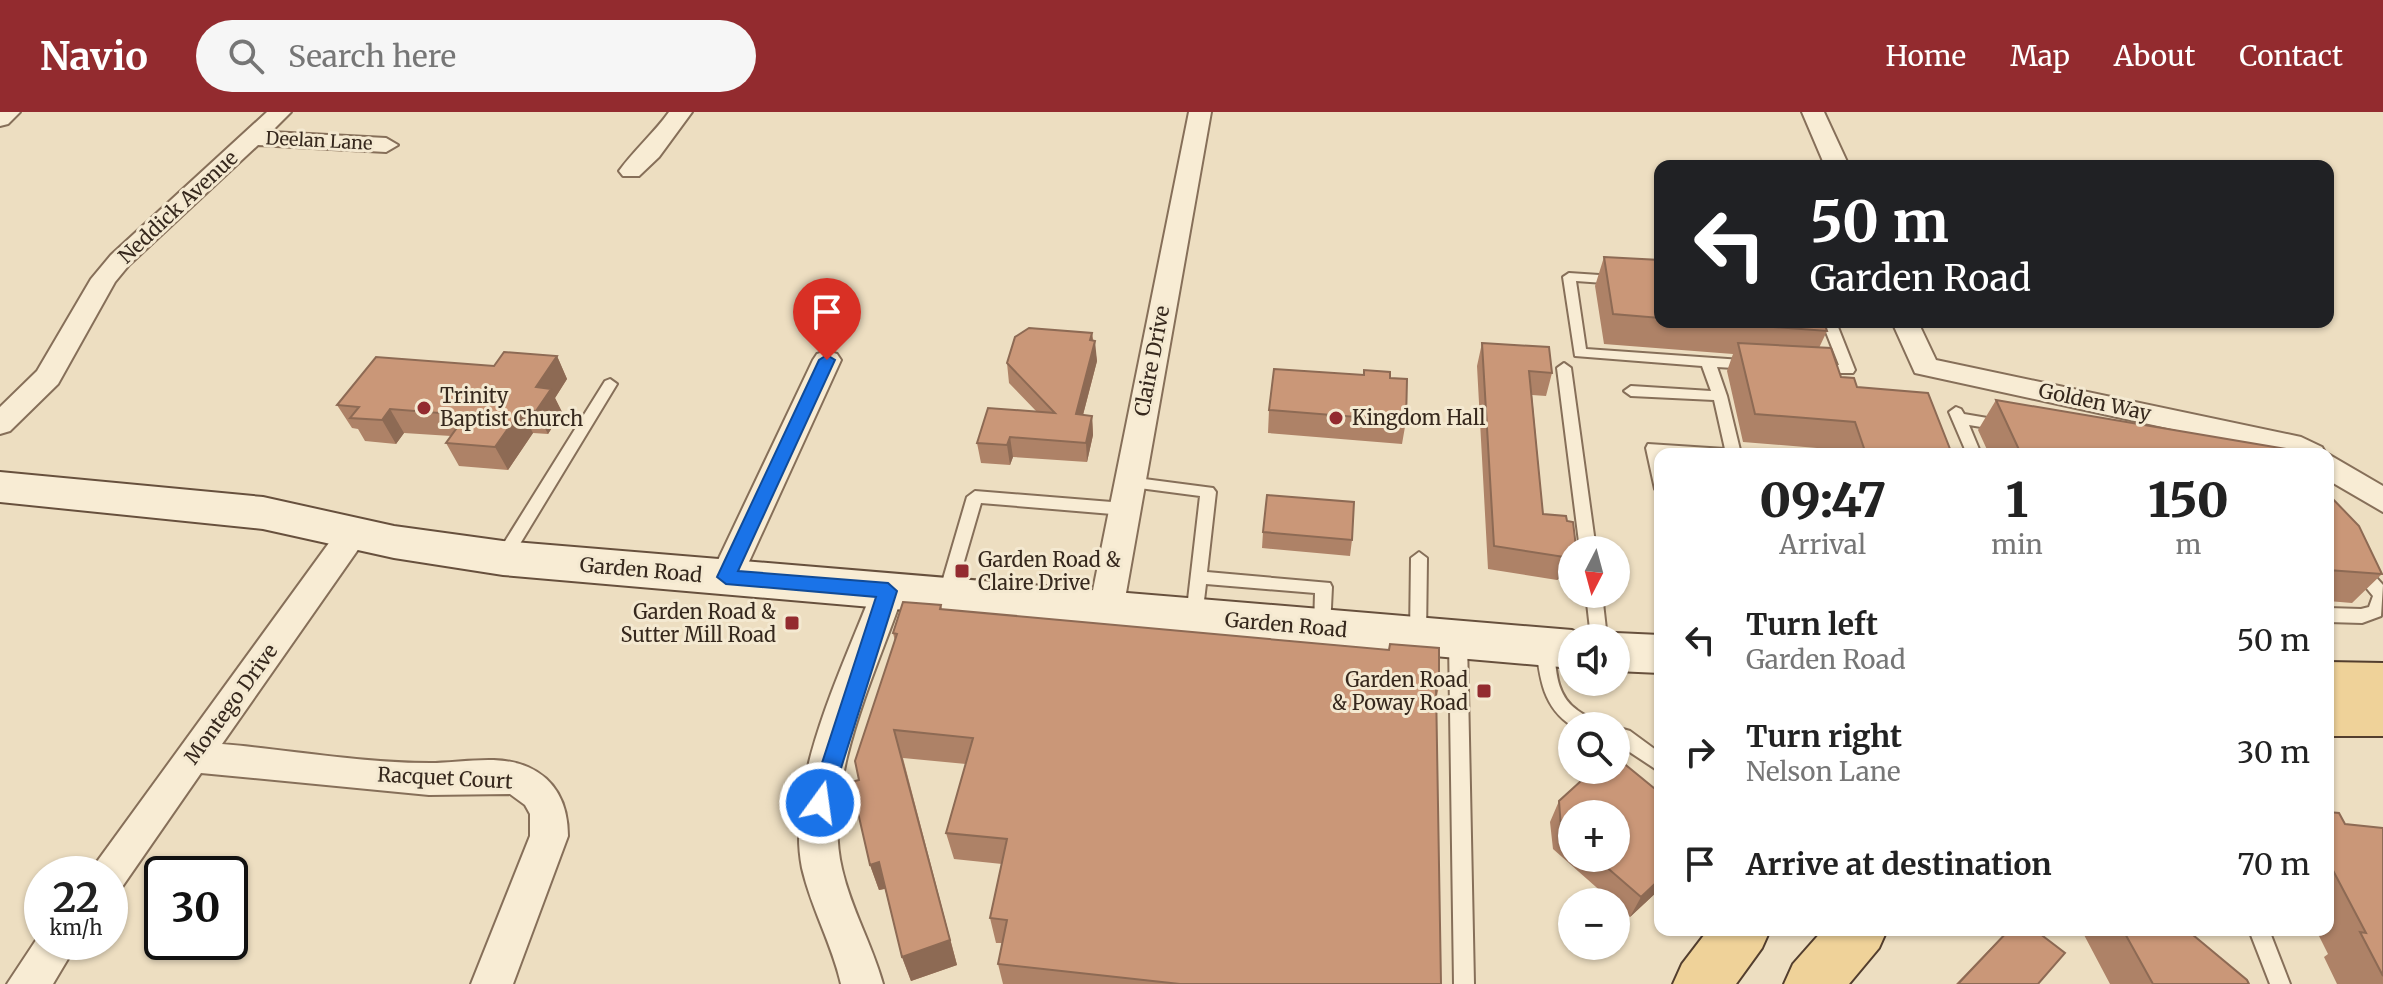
<!DOCTYPE html>
<meta charset="utf-8">
<style>
body{margin:0;font-family:Merriweather,serif;background:#f6f6f6;color:#222;height:100vh;display:flex;flex-direction:column;font-size:30px;white-space:nowrap}
*{box-sizing:border-box;margin:0}
p{font-size:26px;color:#767676}
.icon{flex:none;width:44px;height:44px;fill:none;stroke:currentColor;stroke-width:2;stroke-linecap:round;stroke-linejoin:round}
.map{position:relative;flex:1;overflow:hidden}
.details{position:absolute;left:1654px;top:336px;width:680px;height:488px;display:flex;flex-direction:column;background:#fff;border-radius:16px;box-shadow:0 2px 6px #0004}
.details>*{flex:none}
.guide{position:absolute;left:1654px;top:48px;width:680px;height:168px;border-radius:16px;box-shadow:0 2px 6px #0004;background:#202124;color:#fff;overflow:hidden}
.needle{width:52px;rotate:186deg}
.tools{position:absolute;left:1558px;top:424px;display:grid;gap:16px}
.tools a{display:grid;place-items:center;width:72px;height:72px;border-radius:50%;background:#fff;box-shadow:0 2px 6px #0004;font-size:40px}
.speed{position:absolute;left:24px;top:744px;display:flex;gap:16px;font-size:40px;font-weight:700;text-align:center}
.speed>*{display:grid;place-content:center;width:104px;height:104px;border-radius:50%;background:#fff;box-shadow:0 2px 6px #0004;line-height:1}
.speed small{font-size:20px;font-weight:400}
.speed .limit{border:4px solid #111;border-radius:12px;background:#fff;color:#111}
.pin{position:absolute;display:grid;place-items:center;width:68px;height:68px;color:#fff;margin:-82px -34px;border-radius:50% 50% 50% 0;rotate:-45deg;box-shadow:0 0 8px #0007}
.pin .icon{rotate:45deg}
.me{position:absolute;width:88px;margin:-44px;rotate:14deg;stroke-linejoin:round;filter:drop-shadow(0 0 6px #0008)}
.turn{display:flex;align-items:center;gap:28px;height:168px;padding:0 24px;font-size:36px}
.turn .icon{width:104px;height:104px;stroke-width:2.5}
.turn b{display:block;font-size:56px;line-height:68px}
.eta{display:flex;justify-content:space-evenly;align-items:center;height:136px;text-align:center}
.eta b{font-size:48px;font-weight:800;line-height:56px}
ul{padding:0;list-style:none}
li{display:flex;align-items:center;gap:24px;height:112px;padding:0 24px}
li div{flex:1}
li b{display:block;font-size:30px}
li em{font-style:normal}
header{display:flex;align-items:center;gap:48px;box-sizing:border-box;height:112px;padding:0 40px;background:#932b2f;color:#fff}
header strong{font-size:38px}
nav{display:flex;gap:44px;margin-inline-start:auto;font-size:28px}
.search{width:560px;height:72px;background:#f6f6f6;display:flex;align-items:center;gap:20px;box-sizing:border-box;padding:0 28px;border-radius:44px;color:#767676;font-size:30px}
.map>svg:first-child{display:block}
.lines{fill:none;stroke-linecap:round;stroke-linejoin:round}
.lane-casing{stroke:#866f59;stroke-width:4}
.street-casing{stroke:#866f59;stroke-width:4}
.secondary-casing{stroke:#67503d;stroke-width:4}
.primary-casing{stroke:#533e2e;stroke-width:4}
.lane{fill:#f8ecd4;fill-rule:evenodd}
.street{fill:#f8ecd4;fill-rule:evenodd}
.secondary{fill:#f8ecd4;fill-rule:evenodd}
.primary{fill:#efd299;fill-rule:evenodd}
.wall{fill:#ae8267;fill-rule:evenodd}
.shaded-wall{fill:#8d6a54}
.building{fill:#ca9778;stroke:#8d6a54;stroke-width:2}
.route{fill:#1a73e8;stroke:#114b97;stroke-width:2}
.poi-dot{fill:#932b2f;stroke:#f4e9d1;stroke-width:3}
.labels{text-anchor:middle;stroke-width:6;stroke-linejoin:round;paint-order:stroke}
.far-street-label{font-size:18px;fill:#36281d;stroke:#f4e9d1}
.street-label{font-size:20px;fill:#36281d;stroke:#f4e9d1}
.poi-label{font-size:20px;fill:#36281d;stroke:#f4e9d1;text-anchor:start}
</style>
<header>
<strong>Navio</strong>
<div class="search"><svg class="icon" aria-label="search" viewBox="0 0 24 24"><circle cx="10" cy="10" r="6"/><path d="M15 15l6 6"/></svg>Search here</div>
<nav><a>Home</a><a>Map</a><a>About</a><a>Contact</a></nav>
</header>
<div class="map">
<svg width="2383" height="872" viewBox="0 0 2383 872">
<rect width="100%" height="100%" fill="#eddec1"/>
<g class="lines">
<defs>
<path id="lane" d="M1569,161L1660,167V175L1576,169L1586,237L1756,249L1758,252L1751,257L1717,255L1727,284L1741,342H1660V378L1655,377L1646,336L1648,332L1725,337L1714,288L1631,284L1624,279L1631,274L1711,279L1702,254L1575,244L1563,165Z
M1822,210H1836L1855,258L1853,261H1818L1811,256L1818,251L1839,253Z
M1564,251L1571,256L1596,438H1580L1557,256Z
M610,267L617,272L509,450H497L495,446L497,442L605,269Z
M1956,295L1961,297L1964,302L2005,309L2012,314L2005,319L1969,313L1981,342H1967L1949,300Z
M1129,365L1213,376L1216,380L1207,460L1330,471L1332,475L1330,516L1328,521H1316L1314,516L1315,481L1206,472L1202,505L1200,510H1188L1186,505L1200,384L1124,374L1121,370Z
M975,379L1124,391L1132,397L1124,403L981,391L954,484L952,488H940L938,484L967,385Z
M1419,440L1427,446L1426,524L1424,529H1412L1410,524L1411,446Z
M2358,450L2364,452L2383,473L2381,504L2362,511L2328,510V496L2361,497L2369,495L2373,484L2350,456L2352,452Z
M1586,482H1602L1607,526H1591Z
M1458,521L1464,523L1467,528L1474,872H1454L1449,528L1452,523Z
M1545,528L1551,530L1554,535C1556,559 1556,583 1577,598C1585,604 1593,606 1597,614H1572C1543,595 1540,567 1536,535L1539,530Z
M1616,615L1630,619L1660,641V660L1616,631Z
M2249,818H2269L2290,872H2270Z"/>
<path id="street" d="M0,0H20L8,12L0,14Z
M267,0H291L271,20L386,26L398,33L386,40L258,33L129,153L115,170L58,272L10,319L0,322V295L37,259L91,167L111,143Z
M669,0H692L659,45L639,64H623L619,59C634,38 654,21 669,0Z
M1189,0H1211L1123,498L1118,507L1106,511L1094,507L1089,498Z
M1802,0H1824L1849,54H1825Z
M1892,210H1918L1936,248L2301,325L2322,335L2326,342H2286L1915,261Z
M827,239L837,242L841,248L742,465L738,474L726,477L714,474L710,465L813,248L817,242Z
M2328,342L2383,374V400L2328,368Z
M353,409L364,413L369,421L364,429L222,632C291,638 361,651 430,651C462,651 498,642 528,655C557,668 568,694 568,724L513,872H471L530,724V702L525,693L510,682L429,683L201,661L122,775L110,779V762H88L342,413Z
M888,466L900,470L904,479C877,559 821,671 842,757C851,797 872,832 883,872H841C832,832 811,796 802,756C785,670 842,558 872,479L876,470Z
M42,819V830H78L53,872H7Z"/>
<path id="secondary" d="M0,360L263,385L394,414L503,429L1572,518L1590,526H1572V556L503,463L394,446L263,417L0,390Z
M1616,521L1660,523V561L1616,559V526H1601Z"/>
<path id="primary" d="M2328,550L2383,551V624H2328Z
M1708,818H1770L1762,836L1736,872H1673L1682,852Z
M1823,818H1887L1879,836L1849,872H1784L1793,852Z"/>
</defs>
<!-- lane casing -->
<use href="#lane" class="lane-casing"/>
<!-- street casing -->
<use href="#street" class="street-casing"/>
<!-- secondary casing -->
<use href="#secondary" class="secondary-casing"/>
<!-- primary casing -->
<use href="#primary" class="primary-casing"/>
<!-- lane -->
<use href="#lane" class="lane"/>
<!-- street -->
<use href="#street" class="street"/>
<!-- secondary -->
<use href="#secondary" class="secondary"/>
<!-- primary -->
<use href="#primary" class="primary"/>
</g>
<!-- wall -->
<path class="wall" d="M1604,145L1660,148V210H1824L1827,219L1819,236L1841,265L1857,275L1952,342H1843L1841,338L1743,330L1727,259L1733,242L1604,232L1595,174Z
M1092,221L1097,249L1083,303L1092,304L1093,323L1087,350L1013,345L1010,353L981,351L977,331L1037,300L1009,271L1007,251Z
M1482,231L1552,261L1546,284L1532,283L1543,402L1567,409L1575,438L1569,458L1557,468L1488,457L1477,254Z
M557,244L567,267L555,286L562,300L548,322L533,321L508,358L459,354L446,331L451,324L404,321L396,332L365,329L358,317L352,316L337,293Z
M1364,263L1390,266L1406,309L1402,332L1268,321L1269,298Z
M1996,288L2294,342H1989L1978,318Z
M2328,382L2382,462L2352,491L2328,489Z
M1263,420L1352,428L1350,444L1262,436Z
M941,493L942,497L1439,575L1436,587L1441,872H1003L998,852L1002,831H996L990,806L1002,752L954,747L946,721L966,652L903,646L957,853L911,869L902,845L885,777L879,778L870,753L859,668L895,529L893,521Z
M1660,681V777L1630,805L1616,793V790H1613L1553,737L1550,710L1559,689ZM1572,702L1616,746H1572Z
M2328,700L2345,712L2383,716V872H2337L2324,845L2328,842L2316,818H2328Z
M2008,818H2035L2038,872H1956Z
M2079,818H2187L2249,872H2110L2083,821Z"/>
<!-- shaded-wall -->
<path class="shaded-wall" d="M1092,221L1093,236L1095,229L1097,249L1078,322L1076,302Z
M557,244L567,267L555,286L562,300L548,322L536,299V275Z
M390,297L404,321L396,332L382,308Z
M521,298L533,321L508,358L495,335Z
M1092,304L1093,323L1087,350L1086,331Z
M1010,325L1013,345L1010,353L1007,333Z
M1572,438V448L1569,458L1557,468L1564,445Z
M894,618L957,853L911,869L902,845Z
M879,750L888,776L879,778L870,753Z
M1660,767V777L1630,805L1641,785Z"/>
<!-- building -->
<path class="building" d="M1604,145L1660,148V206L1613,202Z
M1710,210H1824L1827,219Z
M1029,216L1092,221L1090,228L1095,229L1076,302L1092,304L1086,331L1010,325L1007,333L977,331L988,296L1055,301L1007,251L1015,225Z
M1482,231L1549,235L1552,261L1529,259L1543,402L1566,404L1567,409L1573,410L1576,435L1564,445L1494,434Z
M1738,231L1831,236L1841,265L1854,266L1857,275L1928,281L1952,342H1866L1855,310L1755,302Z
M504,240L557,244L536,275L551,277L536,299L521,298L495,335L446,331L466,303L390,297L382,308L350,306L359,295L337,293L376,245L494,254Z
M1274,257L1364,263V258L1390,260V266L1407,267L1406,309L1269,298Z
M1996,288L2286,337L2294,342H2021Z
M2328,382L2359,414L2382,462L2328,458Z
M1267,383L1354,390L1352,428L1263,420Z
M903,490L941,493L940,497L1389,538L1390,532L1439,536V575L1436,574L1441,872H1180L998,852L1007,808L990,806L1007,727L946,721L973,626L894,618L950,828L902,845L879,750L870,753L851,670L859,668L855,649L897,522L893,521Z
M1616,645L1660,681V767L1641,785L1596,746H1616V702H1572V725L1561,716L1559,689L1593,658H1616Z
M2328,700L2339,701L2345,712L2383,716V864L2360,820L2366,821L2328,749Z
M2009,818H2035L2065,841L2038,872H1958Z
M2123,818H2187L2247,868L2249,872H2153Z"/>
<!-- route -->
<path class="route" d="M827,243L835,248L738,459L888,471L897,479L830,691L827,697H812L809,691L876,485L726,472L717,465L819,248Z"/>
<!-- markers -->
<g class="poi-dot">
<circle cx="424" cy="296" r="8"/>
<circle cx="1336" cy="306" r="8"/>
<rect x="954" y="451" width="16" height="16" rx="4"/>
<rect x="784" y="503" width="16" height="16" rx="4"/>
<rect x="1476" y="571" width="16" height="16" rx="4"/>
</g>
<g class="labels">
<!-- far-street labels -->
<g class="far-street-label">
<text transform="translate(319 29) rotate(3)" y="6">Deelan Lane</text>
</g>
<!-- street labels -->
<g class="street-label">
<text transform="translate(178 95) rotate(-43)" y="7">Neddick Avenue</text>
<text transform="translate(1152 249) rotate(-79)" y="7">Claire Drive</text>
<text transform="translate(2095 290) rotate(12)" y="7">Golden Way</text>
<text transform="translate(641 458) rotate(5)" y="7">Garden Road</text>
<text transform="translate(1286 513) rotate(5)" y="7">Garden Road</text>
<text transform="translate(231 592) rotate(-54)" y="7">Montego Drive</text>
<text transform="translate(445 666) rotate(3)" y="7">Racquet Court</text>
</g>
<!-- poi labels -->
<g class="poi-label">
<text x="440" y="291">Trinity<tspan x="440" dy="23">Baptist Church</tspan></text>
<text x="1352" y="313">Kingdom Hall</text>
<text x="978" y="455">Garden Road &amp;<tspan x="978" dy="23">Claire Drive</tspan></text>
<text x="776" y="507" text-anchor="end">Garden Road &amp;<tspan x="776" dy="23">Sutter Mill Road</tspan></text>
<text x="1468" y="575" text-anchor="end">Garden Road<tspan x="1468" dy="23">&amp; Poway Road</tspan></text>
</g>
</g>
</svg>
<div class="tools">
<a><svg class="needle" viewBox="-14 -14 28 28"><path d="M0-13l5 13h-10z" fill="#e53935"/><path d="M0 13l5-13h-10z" fill="#767676"/></svg></a>
<a><svg class="icon" aria-label="sound" viewBox="0 0 24 24"><path d="M4 9h4l5-4v14l-5-4H4zM17 9q2 3 0 6"/></svg></a>
<a><svg class="icon" aria-label="search" viewBox="0 0 24 24"><circle cx="10" cy="10" r="6"/><path d="M15 15l6 6"/></svg></a>
<a>+</a>
<a>−</a>
</div>
<div class="speed"><div>22<small>km/h</small></div><div class="limit">30</div></div>
<div class="pin" style="left:827px;top:248px;background:#d93025"><svg class="icon" aria-label="arrive" viewBox="0 0 24 24"><path d="M6 21V4h12l-3 4 3 4H6"/></svg></div>
<svg class="me" style="left:820px;top:691px" viewBox="-20 -20 40 40"><circle r="17" fill="#1a73e8" stroke="#fff" stroke-width="3"/><path d="M0-11L8 9 0 5-8 9z" fill="#fff"/></svg>
<div class="guide">
<div class="turn"><svg class="icon" aria-label="left" viewBox="0 0 24 24"><path d="M17 20v-9H6M10 6l-5 5 5 5"/></svg><div><b>50 m</b>Garden Road</div></div>
</div>
<section class="details">
<div class="eta">
<div><b>09:47</b><p>Arrival</p></div>
<div><b>1</b><p>min</p></div>
<div><b>150</b><p>m</p></div>
</div>
<ul>
<li><svg class="icon" aria-label="left" viewBox="0 0 24 24"><path d="M17 20v-9H6M10 6l-5 5 5 5"/></svg><div><b>Turn left</b><p>Garden Road</p></div><em>50 m</em></li>
<li><svg class="icon" aria-label="right" viewBox="0 0 24 24"><path d="M7 20v-9h11M14 6l5 5-5 5"/></svg><div><b>Turn right</b><p>Nelson Lane</p></div><em>30 m</em></li>
<li><svg class="icon" aria-label="arrive" viewBox="0 0 24 24"><path d="M6 21V4h12l-3 4 3 4H6"/></svg><div><b>Arrive at destination</b></div><em>70 m</em></li>
</ul>
</section>
</div>
